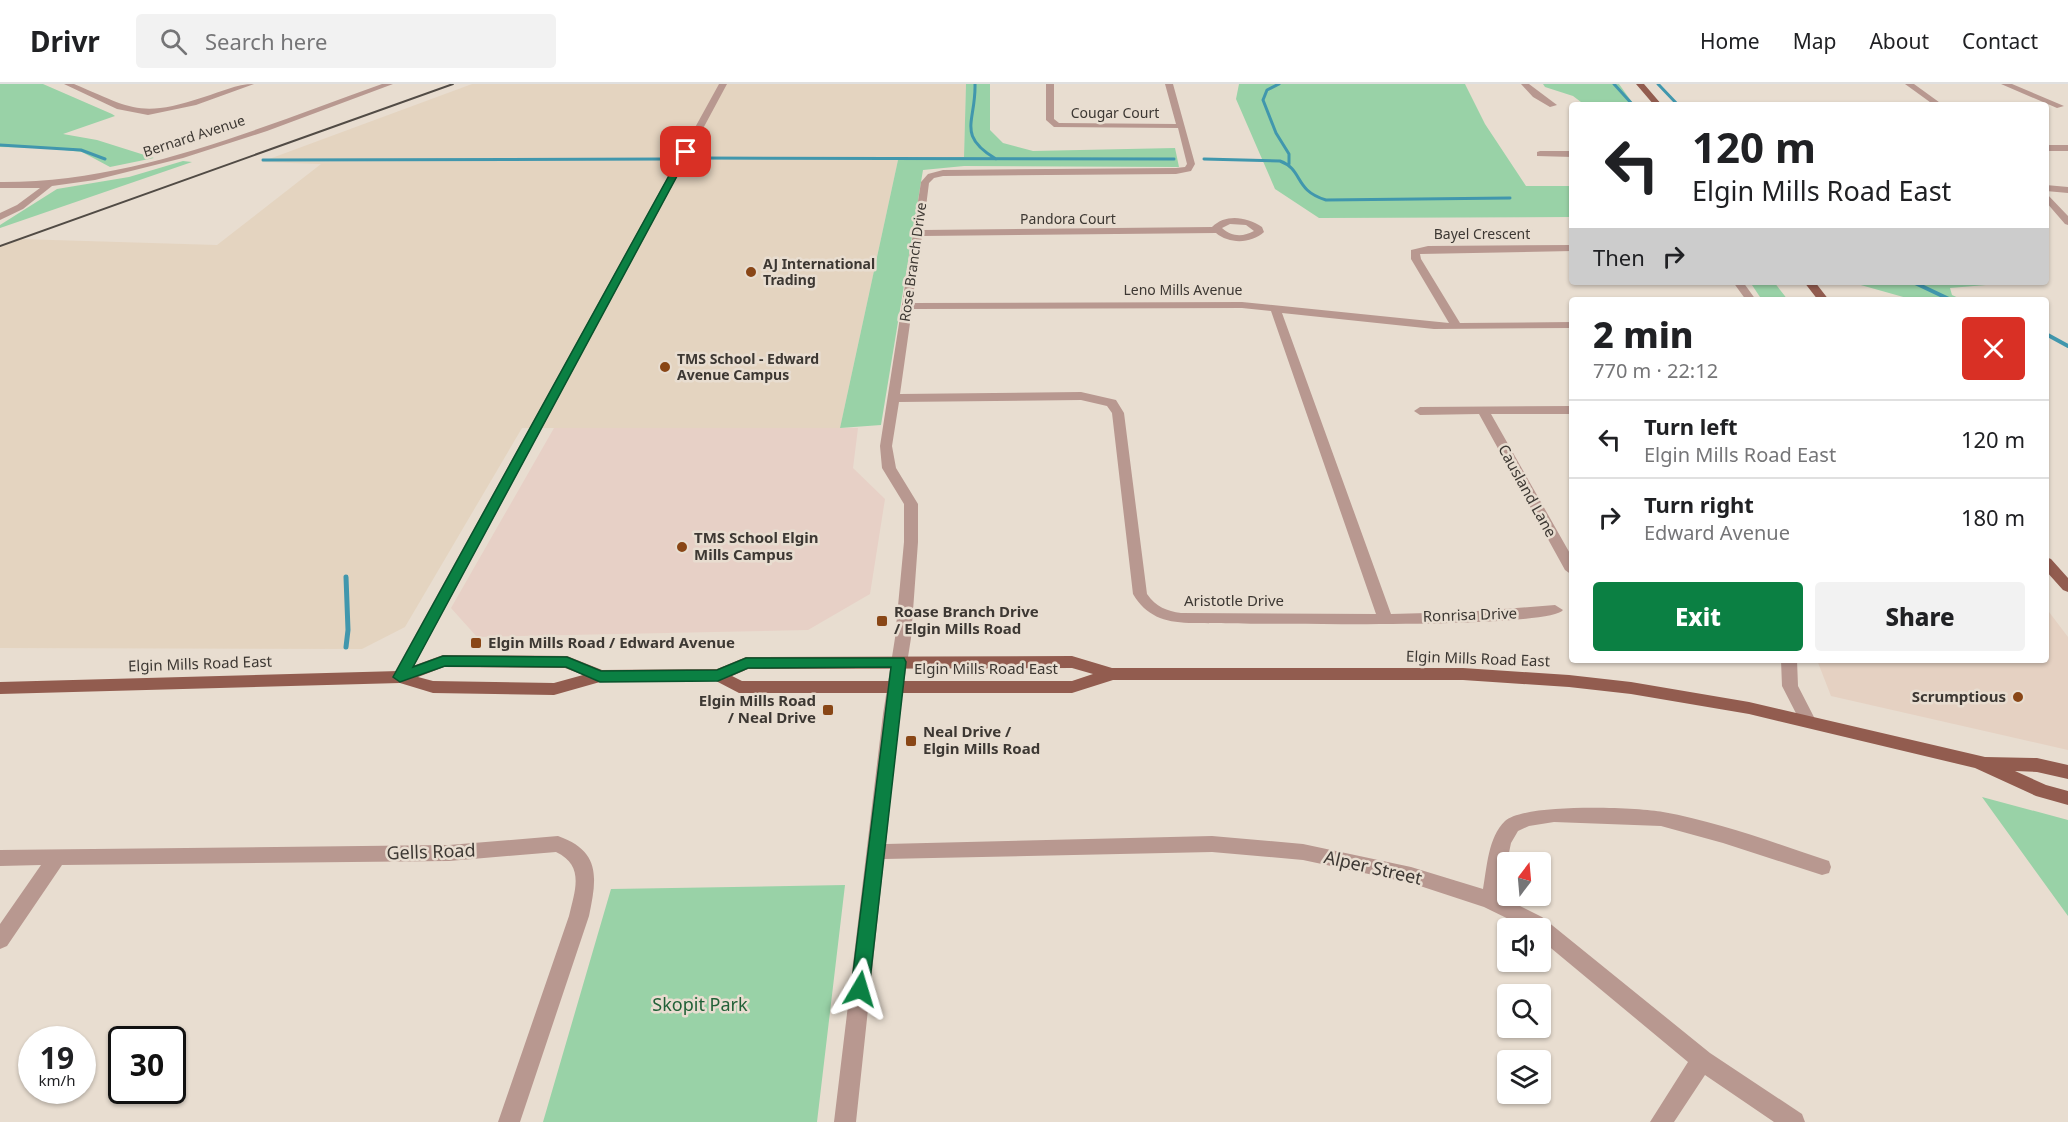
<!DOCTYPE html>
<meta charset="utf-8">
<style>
body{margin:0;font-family:"Noto Sans",sans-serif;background:#f2f2f2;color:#202124;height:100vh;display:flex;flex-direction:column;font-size:22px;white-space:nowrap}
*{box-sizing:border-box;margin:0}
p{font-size:20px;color:#757577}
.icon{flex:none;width:33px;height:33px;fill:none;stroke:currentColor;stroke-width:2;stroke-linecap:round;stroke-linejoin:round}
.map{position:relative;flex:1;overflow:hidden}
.sheet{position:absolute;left:1569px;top:213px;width:480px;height:366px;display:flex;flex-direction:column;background:#fff;border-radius:6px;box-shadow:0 2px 4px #0004}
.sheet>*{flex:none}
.guide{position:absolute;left:1569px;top:18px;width:480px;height:183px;border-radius:6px;box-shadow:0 2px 4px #0004;background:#fff;color:#202124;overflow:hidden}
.needle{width:39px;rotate:16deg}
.buttons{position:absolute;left:1497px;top:768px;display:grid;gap:12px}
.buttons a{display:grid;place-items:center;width:54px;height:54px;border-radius:6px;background:#fff;box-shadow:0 2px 4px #0004;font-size:30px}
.speed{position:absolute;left:18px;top:942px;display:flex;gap:12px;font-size:30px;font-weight:700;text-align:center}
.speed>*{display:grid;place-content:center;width:78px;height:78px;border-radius:50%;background:#fff;box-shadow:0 2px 4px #0004;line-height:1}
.speed small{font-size:15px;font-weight:400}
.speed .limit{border:3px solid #111;border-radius:9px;background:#fff;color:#111}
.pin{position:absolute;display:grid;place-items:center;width:51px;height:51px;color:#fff;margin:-26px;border-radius:12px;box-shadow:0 3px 9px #0006}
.me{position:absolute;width:66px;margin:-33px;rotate:7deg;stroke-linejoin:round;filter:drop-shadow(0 0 4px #0008)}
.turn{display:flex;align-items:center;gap:21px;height:126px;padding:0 24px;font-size:27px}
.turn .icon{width:78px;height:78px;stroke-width:2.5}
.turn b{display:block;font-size:42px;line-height:51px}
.then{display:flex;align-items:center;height:57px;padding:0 24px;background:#0003;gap:12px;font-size:22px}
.round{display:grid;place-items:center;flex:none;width:63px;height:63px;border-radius:6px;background:#f2f2f2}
.head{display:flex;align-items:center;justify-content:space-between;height:102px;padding:0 24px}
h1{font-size:36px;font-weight:800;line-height:45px}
.primary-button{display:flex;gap:12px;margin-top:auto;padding:12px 24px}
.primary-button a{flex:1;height:69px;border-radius:6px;background:#0b8043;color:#fff;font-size:24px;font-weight:800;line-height:69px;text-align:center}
.primary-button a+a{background:#f2f2f2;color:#202124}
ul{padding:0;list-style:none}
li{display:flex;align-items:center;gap:18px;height:78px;padding:0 24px;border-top:2px solid #e0e0e0}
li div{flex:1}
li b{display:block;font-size:22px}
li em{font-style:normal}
header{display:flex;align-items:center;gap:36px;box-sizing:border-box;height:84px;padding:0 30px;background:#fff;border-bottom:2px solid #e0e0e0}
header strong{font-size:28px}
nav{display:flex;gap:33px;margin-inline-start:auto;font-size:21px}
.search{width:420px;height:54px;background:#f2f2f2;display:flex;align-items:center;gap:15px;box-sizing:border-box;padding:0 21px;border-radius:6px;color:#757577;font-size:22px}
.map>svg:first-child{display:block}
.commercial{fill:#e5d1c2}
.built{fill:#e4d4c0}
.education{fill:#e7d0c6}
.green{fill:#99d2a7}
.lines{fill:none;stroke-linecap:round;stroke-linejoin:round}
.stream-far2{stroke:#4197ad;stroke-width:3}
.stream-far1{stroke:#4197ad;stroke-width:4}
.stream{stroke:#4197ad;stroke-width:5}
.minor{fill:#b89890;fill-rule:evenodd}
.major{fill:#925c4f;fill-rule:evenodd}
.rail{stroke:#514b45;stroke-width:2}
.route{fill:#0b8043;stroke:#07532c;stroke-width:1.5}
.poi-dot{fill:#894616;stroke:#e8ddd0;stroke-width:2}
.labels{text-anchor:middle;stroke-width:5;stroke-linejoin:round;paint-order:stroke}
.far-street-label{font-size:14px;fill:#3d3833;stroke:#e8ddd0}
.far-poi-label{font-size:14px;font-weight:bold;fill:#3d3833;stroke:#e8ddd0;text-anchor:start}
.street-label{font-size:15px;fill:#3d3833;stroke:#e8ddd0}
.poi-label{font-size:15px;font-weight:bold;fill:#3d3833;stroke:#e8ddd0;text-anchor:start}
.near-street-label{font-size:18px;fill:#3d3833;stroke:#e8ddd0}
.near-park-label{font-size:18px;fill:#216137;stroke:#e8ddd0}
</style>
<header>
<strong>Drivr</strong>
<div class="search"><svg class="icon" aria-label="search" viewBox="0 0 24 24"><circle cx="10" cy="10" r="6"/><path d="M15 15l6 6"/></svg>Search here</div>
<nav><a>Home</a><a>Map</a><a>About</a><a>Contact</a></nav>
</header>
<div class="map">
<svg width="2068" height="1038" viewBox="0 0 2068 1038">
<rect width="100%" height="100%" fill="#e8ddd0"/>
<!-- commercial -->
<path class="commercial" d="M2046,524L2068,553V666L1831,612L1817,576H2046Z"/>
<!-- built -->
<path class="built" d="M472,0H966L964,74L898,76L840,344H522L405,543L362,565L0,564V162L20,155L217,161L321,80L261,78Z"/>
<!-- education -->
<path class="education" d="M554,344H858L853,384L885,415L870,510L808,546L477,553L451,524Z"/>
<!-- green -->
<path class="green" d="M0,0H43L112,30L115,32L63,50L97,56L154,74L110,83L82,68L47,64L0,63Z
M966,0H990V46L1003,59L1033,67L1175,64L1179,83L964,82L923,86L881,341L840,344L898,76L964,73Z
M1239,0H1465L1485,40L1526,102H1572V133L1319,134L1275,105L1236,15Z
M1543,0H1619L1634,21H1585L1573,12L1545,3Z
M183,77L192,78L0,144V141L57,105L129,93Z
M1750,198H1774L1788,216H1762Z
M1850,198H1984L1986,201L1950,204L1952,211L1963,216H1914Z
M1982,713L2068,736V832Z
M845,801L817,1038H543L611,805Z"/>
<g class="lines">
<!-- stream-far2 -->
<path class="stream-far2" d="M975,0C976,38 956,51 996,75
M1279,0L1267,6L1263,16L1276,49L1289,70V80
M1614,0L1633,21
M1658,0L1678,21
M0,61L81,66L105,75
M697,74L1174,75
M1204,75L1280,77C1304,86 1293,106 1326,116L1510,114
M263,76L667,75"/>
<!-- stream-far1 -->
<path class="stream-far1" d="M1913,198L1951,216
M2046,250L2068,262"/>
<!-- stream -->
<path class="stream" d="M346,493L348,546L346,563"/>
<!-- minor -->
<path class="minor" d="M64,0H74C133,25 140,34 204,13C221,8 236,0 254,0L196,21L148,31L117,25Z
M382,0H393L267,47L183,74L95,96L52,102L23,125L0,136V129L17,121L40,104H0V98C133,99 258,44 382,0Z
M719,0H727L408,593L406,597H394L392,593Z
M1046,0H1054V35L1059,39L1176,40L1165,0H1173L1195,80L1191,87L1176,90L943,92L934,94L929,99L923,146L1212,143C1226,129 1247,133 1262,143L1264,148C1251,160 1229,160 1216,149L922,152L912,219L1242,218L1449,239L1411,175V166L1428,162L1572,161V167L1420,170L1421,175L1460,239L1572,238V244L1434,245L1282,229L1391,530L1464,528L1555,521L1563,526C1548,546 1233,539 1189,539C1164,538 1146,532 1133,510L1112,329L1107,322L1081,316L899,318L892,362L896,384L918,420V458L911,554L899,630L886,760L1212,752L1303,760L1411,783L1483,805C1487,784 1488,753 1505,737C1524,719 1636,723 1663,728C1719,738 1775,759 1829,777L1831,783L1829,789L1822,791L1723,759L1661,742L1554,738L1529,742L1518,747L1511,759L1500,812L1542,833L1710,969L1802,1030L1805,1038H1774L1705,991L1674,1038H1650L1688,978L1540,855V844H1527L1484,823L1411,799L1303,776L1212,768L884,775L856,1038H834L883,630L895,554L904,458V420L882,384L880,362L921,98L928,90L943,86L1176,84L1185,83L1187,80L1178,44L1054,43L1046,36ZM1230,140L1246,141L1254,147C1243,153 1232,153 1222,144ZM1242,224L1271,227L1376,530L1181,529C1167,527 1156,523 1147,510L1124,329L1116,316L1081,308L900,310L912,225Z
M1521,0H1529L1557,21L1550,23L1533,13Z
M1905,0H1914L1943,21H1934Z
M2001,0H2012L2064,22L2057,24Z
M2046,61H2068V67H2046Z
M1540,67H1572V73L1537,72V68Z
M2046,101L2068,103V109L2046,107Z
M2046,109L2068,132V141L2065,140L2046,118Z
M1733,198H1743L1756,216H1746Z
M1572,322V330H1491L1572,473V491L1565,486L1479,330L1420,331L1414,327L1420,323Z
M1781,576H1797L1798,602L1816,637L1814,641L1808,643L1802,641L1782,602Z
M558,752C601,767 597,794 589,832L520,1038H498L569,832C575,806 585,782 556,768L449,777L62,781L7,862L0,865V840L41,781L0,782V766L449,761Z"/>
<!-- major -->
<path class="major" d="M1636,0H1644L1662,21H1654Z
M1804,198H1815L1829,216H1818Z
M2046,473L2051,475L2068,494V508L2063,506L2046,487Z
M443,571L567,572L602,586L717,585L746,573L1072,572L1112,584H1463L1569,591L1631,598L1749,618L1985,673L2037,674L2068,681V695L2037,688L2015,687L2046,701L2068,707V721L2036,712L1975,684L1749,630L1631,610L1569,603L1463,596H1113L1072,609H739L716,597L600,598L554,611L433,609L400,599L0,610V598L399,587ZM444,583L565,584L583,591L554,599L433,597L418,593ZM1072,584L1093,590L1072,597H742L732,592L748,585Z"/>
<!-- rail -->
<path class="rail" d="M0,162L453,0"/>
</g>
<!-- route -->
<path class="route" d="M686,65L690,68L413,583L443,572L567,573L601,587L717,586L746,574H904L906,578L869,905L867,911L860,913L853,911L851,905L891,583L748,584L718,597L600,598L566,583L445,582L400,598L393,593L682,68Z"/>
<!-- markers -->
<g class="poi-dot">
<circle cx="751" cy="188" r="6"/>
<circle cx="665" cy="283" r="6"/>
<circle cx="682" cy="463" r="6"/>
<rect x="876" y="531" width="12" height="12" rx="3"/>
<rect x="470" y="553" width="12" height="12" rx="3"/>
<circle cx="2018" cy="613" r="6"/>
<rect x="822" y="620" width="12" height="12" rx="3"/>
<rect x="905" y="651" width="12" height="12" rx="3"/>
</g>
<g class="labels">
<!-- far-street labels -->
<g class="far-street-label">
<text x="1115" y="34">Cougar Court</text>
<text transform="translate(194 52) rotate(-18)" y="5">Bernard Avenue</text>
<text x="1068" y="140">Pandora Court</text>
<text x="1482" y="155">Bayel Crescent</text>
<text transform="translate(913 178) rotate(-82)" y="5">Rose Branch Drive</text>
<text x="1183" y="211">Leno Mills Avenue</text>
</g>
<!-- far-poi labels -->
<g class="far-poi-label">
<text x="763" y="185">AJ International<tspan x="763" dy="16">Trading</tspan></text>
<text x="677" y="280">TMS School - Edward<tspan x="677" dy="16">Avenue Campus</tspan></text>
</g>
<!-- street labels -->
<g class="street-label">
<text transform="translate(1527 407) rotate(61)" y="5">Causland Lane</text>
<text x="1234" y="522">Aristotle Drive</text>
<text transform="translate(1470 531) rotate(-2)" y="5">Ronrisa Drive</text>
<text transform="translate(1478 575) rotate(2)" y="5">Elgin Mills Road East</text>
<text transform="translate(200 580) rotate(-2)" y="5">Elgin Mills Road East</text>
<text x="986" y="590">Elgin Mills Road East</text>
</g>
<!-- poi labels -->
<g class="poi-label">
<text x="694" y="459">TMS School Elgin<tspan x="694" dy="17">Mills Campus</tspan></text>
<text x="894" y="533">Roase Branch Drive<tspan x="894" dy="17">/ Elgin Mills Road</tspan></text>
<text x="488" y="564">Elgin Mills Road / Edward Avenue</text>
<text x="2006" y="618" text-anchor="end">Scrumptious</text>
<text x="816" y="622" text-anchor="end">Elgin Mills Road<tspan x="816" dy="17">/ Neal Drive</tspan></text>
<text x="923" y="653">Neal Drive /<tspan x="923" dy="17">Elgin Mills Road</tspan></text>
</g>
<!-- near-street labels -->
<g class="near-street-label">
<text transform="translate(431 768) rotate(-2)" y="6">Gells Road</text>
<text transform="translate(1373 784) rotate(13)" y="6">Alper Street</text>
</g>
<!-- near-park labels -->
<g class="near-park-label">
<text x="700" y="927">Skopit Park</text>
</g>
</g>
</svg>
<div class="buttons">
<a><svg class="needle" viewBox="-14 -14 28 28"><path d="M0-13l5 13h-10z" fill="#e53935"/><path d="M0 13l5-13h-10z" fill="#757577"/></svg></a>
<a><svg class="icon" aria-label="sound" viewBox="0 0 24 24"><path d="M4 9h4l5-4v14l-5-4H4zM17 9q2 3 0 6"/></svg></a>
<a><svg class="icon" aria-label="search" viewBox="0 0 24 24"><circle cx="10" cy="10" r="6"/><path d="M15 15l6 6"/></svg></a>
<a><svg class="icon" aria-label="layers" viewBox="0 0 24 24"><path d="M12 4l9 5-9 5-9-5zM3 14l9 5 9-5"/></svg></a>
</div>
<div class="speed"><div>19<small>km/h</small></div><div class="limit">30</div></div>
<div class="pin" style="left:686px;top:68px;background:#d93025"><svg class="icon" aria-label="arrive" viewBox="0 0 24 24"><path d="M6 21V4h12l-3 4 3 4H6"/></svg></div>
<svg class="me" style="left:860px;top:905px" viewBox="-20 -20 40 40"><path d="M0-17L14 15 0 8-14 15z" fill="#0b8043" stroke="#fff" stroke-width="4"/></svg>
<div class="guide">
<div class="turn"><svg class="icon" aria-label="left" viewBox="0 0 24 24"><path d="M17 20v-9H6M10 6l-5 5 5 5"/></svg><div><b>120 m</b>Elgin Mills Road East</div></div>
<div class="then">Then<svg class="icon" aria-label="right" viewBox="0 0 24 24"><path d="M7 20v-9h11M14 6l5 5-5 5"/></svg></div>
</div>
<section class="sheet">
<div class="head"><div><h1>2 min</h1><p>770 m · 22:12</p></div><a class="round" style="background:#d93025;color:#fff"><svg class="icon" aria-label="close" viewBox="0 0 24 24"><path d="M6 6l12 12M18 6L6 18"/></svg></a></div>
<ul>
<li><svg class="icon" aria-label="left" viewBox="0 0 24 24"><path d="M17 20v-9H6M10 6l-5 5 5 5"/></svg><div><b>Turn left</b><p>Elgin Mills Road East</p></div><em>120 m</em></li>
<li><svg class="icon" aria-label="right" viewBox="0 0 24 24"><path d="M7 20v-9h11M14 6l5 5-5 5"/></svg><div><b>Turn right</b><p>Edward Avenue</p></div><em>180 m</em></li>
</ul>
<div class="primary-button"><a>Exit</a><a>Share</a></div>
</section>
</div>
